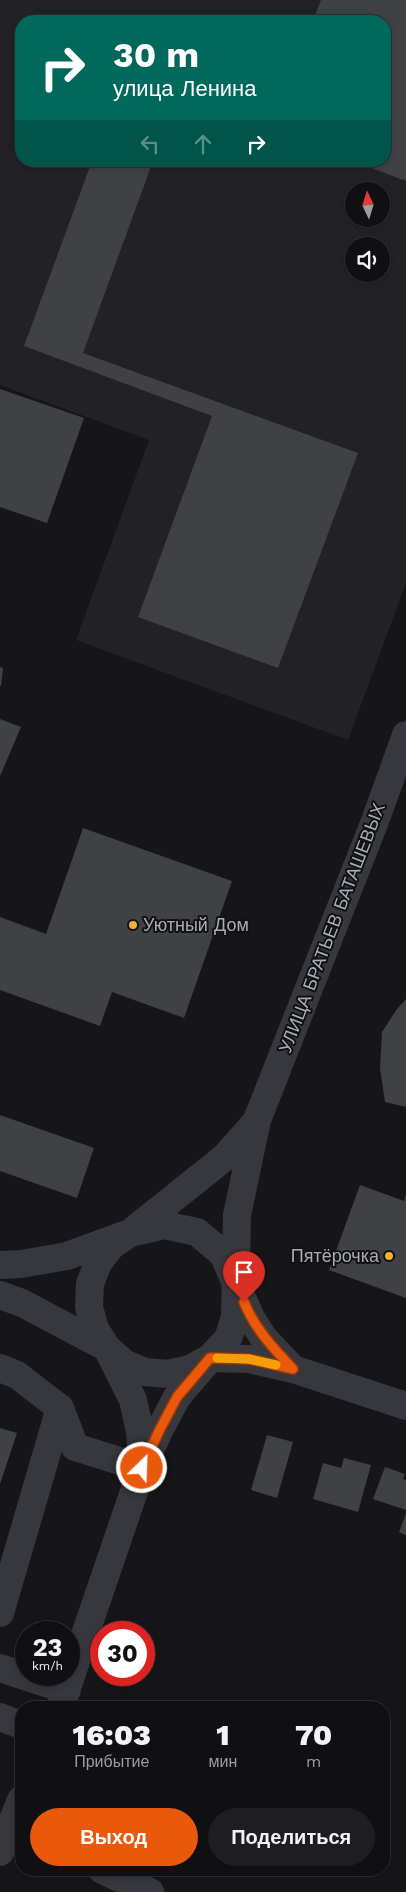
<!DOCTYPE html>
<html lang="ru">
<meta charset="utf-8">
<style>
body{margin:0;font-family:"Work Sans",sans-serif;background:#1e1e20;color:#f1f3f6;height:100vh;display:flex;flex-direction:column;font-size:19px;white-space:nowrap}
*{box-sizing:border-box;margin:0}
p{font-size:16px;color:#9c9d9f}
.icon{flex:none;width:28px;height:28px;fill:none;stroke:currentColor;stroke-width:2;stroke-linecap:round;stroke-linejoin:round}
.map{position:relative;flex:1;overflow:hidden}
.drawer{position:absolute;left:15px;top:1701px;width:375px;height:175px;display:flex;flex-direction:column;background:#101012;border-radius:20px;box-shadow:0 2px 8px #0003,0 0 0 1px #303032}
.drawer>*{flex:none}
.top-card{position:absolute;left:15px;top:15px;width:376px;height:152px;border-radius:20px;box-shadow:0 2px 8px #0003,0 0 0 1px #303032;background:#00695c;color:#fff;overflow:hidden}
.needle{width:32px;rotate:356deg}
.buttons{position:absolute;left:345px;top:182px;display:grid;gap:10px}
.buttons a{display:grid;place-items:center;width:45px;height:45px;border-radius:50%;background:#101012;box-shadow:0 2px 8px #0003,0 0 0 1px #303032;font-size:25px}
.speed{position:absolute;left:15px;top:1621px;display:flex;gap:10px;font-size:25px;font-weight:700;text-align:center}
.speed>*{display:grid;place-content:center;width:65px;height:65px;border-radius:50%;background:#101012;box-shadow:0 2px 8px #0003,0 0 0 1px #303032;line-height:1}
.speed small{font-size:12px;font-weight:400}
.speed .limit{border:8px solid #d22;background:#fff;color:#111}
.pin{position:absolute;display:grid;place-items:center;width:42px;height:42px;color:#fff;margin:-51px -21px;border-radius:50% 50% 50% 0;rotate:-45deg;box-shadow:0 0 5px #0007}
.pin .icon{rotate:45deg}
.me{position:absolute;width:55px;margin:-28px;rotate:24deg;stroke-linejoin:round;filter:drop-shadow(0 0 4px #0008)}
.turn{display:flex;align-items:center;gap:18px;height:105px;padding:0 15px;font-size:22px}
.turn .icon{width:65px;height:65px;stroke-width:2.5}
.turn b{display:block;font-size:35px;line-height:42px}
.lanes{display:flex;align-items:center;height:48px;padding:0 15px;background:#0003;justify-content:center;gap:25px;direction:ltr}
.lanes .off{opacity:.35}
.eta{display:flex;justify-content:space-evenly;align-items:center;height:85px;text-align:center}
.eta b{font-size:30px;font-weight:800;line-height:35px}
.cta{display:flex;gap:10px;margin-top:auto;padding:10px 15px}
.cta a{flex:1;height:58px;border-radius:30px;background:#ea580c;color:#fff;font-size:20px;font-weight:800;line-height:58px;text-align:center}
.cta a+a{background:#1e1e20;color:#f1f3f6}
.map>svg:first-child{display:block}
.built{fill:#222225;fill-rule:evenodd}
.building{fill:#404145}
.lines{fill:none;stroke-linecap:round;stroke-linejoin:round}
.minor{stroke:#37383d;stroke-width:28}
.route-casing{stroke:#983908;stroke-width:12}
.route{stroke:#ea580c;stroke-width:9}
.slow{stroke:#f59e0b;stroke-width:9}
.poi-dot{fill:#f2b134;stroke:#111113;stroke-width:2}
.labels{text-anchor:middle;stroke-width:4;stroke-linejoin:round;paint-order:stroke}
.poi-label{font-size:18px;fill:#a8adb8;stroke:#111113;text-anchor:start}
.street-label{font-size:18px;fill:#a8adb8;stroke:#111113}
</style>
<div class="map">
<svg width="406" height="1892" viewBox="0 0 406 1892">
<rect width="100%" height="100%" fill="#161618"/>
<!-- built -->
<path class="built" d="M0,0H406V583L348,740L76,640L149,440L0,385ZM21,21H385V161H21ZM354,191H381V219H354ZM354,246H381V274H354Z"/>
<!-- building -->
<path class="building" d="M321,0H406V181L353,161H385V21H313Z
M92,161H153L83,353L358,453L278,668L138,617L212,416L24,346Z
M0,389L84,418L47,523L0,507Z
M0,667L3,668L1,686H0Z
M0,719L21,727L0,776Z
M83,828L232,881L184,1018L112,992L100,1026L0,990V917L46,934Z
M406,999V1107L385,1102L380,1068L382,1032L397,1009Z
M0,1115L94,1148L77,1198L0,1171Z
M360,1185L404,1201L406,1195V1298L329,1270Z
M0,1428L17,1433L0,1484Z
M267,1435L293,1442L277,1498L251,1490Z
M344,1458L371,1465L358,1512L313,1499L323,1463L341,1468Z
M385,1467L405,1474L403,1479L406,1480V1510L373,1499Z
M406,1513V1535L399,1532Z
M317,1870H336L334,1876Z"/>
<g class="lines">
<!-- minor -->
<path class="minor" d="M0,1265L21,1264L67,1256L130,1233L225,1157L255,1123
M0,1295L22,1303L107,1348L124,1363L145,1372L168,1374L190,1369L210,1358L228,1339L235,1317L237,1215L257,1120L375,821L406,735
M210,1358L249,1359L293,1369L406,1406
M0,1368L17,1375L60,1408L75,1447L142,1468
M142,1468L140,1431L133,1400L107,1348L95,1329L89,1307L90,1284L98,1263L112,1245L130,1233L164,1225L197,1232L223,1254L251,1318L263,1337L293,1369
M0,1613L60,1408
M0,1668L67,1690
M60,1708L142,1468L159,1431L177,1397L207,1362
M0,1717L21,1725
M0,1852L21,1800
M102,1870L150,1892"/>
</g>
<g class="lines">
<defs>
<path id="route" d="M142,1468L159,1431L177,1397L210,1358L249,1359L293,1369C273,1348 255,1329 244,1302"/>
</defs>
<!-- route casing -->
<use href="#route" class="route-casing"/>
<!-- route -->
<use href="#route" class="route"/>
<!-- slow -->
<path class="slow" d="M217,1358L249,1359L276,1365"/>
</g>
<!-- markers -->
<g class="poi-dot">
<circle cx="133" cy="925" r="5"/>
<circle cx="389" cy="1256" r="5"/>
</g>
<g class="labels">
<!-- poi labels -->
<g class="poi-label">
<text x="143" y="931">Уютный Дом</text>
<text x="379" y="1262" text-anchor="end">Пятёрочка</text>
</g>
<!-- street labels -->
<g class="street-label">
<text transform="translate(332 928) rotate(-69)" y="6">УЛИЦА БРАТЬЕВ БАТАШЕВЫХ</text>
</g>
</g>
</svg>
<div class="buttons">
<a><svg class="needle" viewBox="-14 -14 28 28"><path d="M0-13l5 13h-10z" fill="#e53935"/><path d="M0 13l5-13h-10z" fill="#9c9d9f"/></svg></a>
<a><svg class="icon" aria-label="sound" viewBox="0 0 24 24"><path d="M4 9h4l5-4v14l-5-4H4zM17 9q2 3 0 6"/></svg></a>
</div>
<div class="speed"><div>23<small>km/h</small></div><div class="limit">30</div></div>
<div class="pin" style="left:244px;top:1302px;background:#d93025"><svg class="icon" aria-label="arrive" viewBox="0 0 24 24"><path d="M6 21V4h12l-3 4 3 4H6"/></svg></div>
<svg class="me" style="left:142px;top:1468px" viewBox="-20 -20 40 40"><circle r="17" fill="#ea580c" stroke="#fff" stroke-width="3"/><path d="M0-11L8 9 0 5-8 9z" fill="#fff"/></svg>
<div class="top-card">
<div class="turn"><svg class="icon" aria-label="right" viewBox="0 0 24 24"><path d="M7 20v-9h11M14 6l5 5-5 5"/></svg><div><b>30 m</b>улица Ленина</div></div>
<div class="lanes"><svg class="icon off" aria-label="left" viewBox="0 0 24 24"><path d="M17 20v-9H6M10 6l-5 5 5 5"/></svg><svg class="icon off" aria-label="ahead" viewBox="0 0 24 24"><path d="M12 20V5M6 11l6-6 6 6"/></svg><svg class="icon" aria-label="right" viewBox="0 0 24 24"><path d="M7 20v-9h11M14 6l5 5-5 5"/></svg></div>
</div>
<section class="drawer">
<div class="eta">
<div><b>16:03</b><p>Прибытие</p></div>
<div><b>1</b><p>мин</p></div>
<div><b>70</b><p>m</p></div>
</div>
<div class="cta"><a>Выход</a><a>Поделиться</a></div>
</section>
</div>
